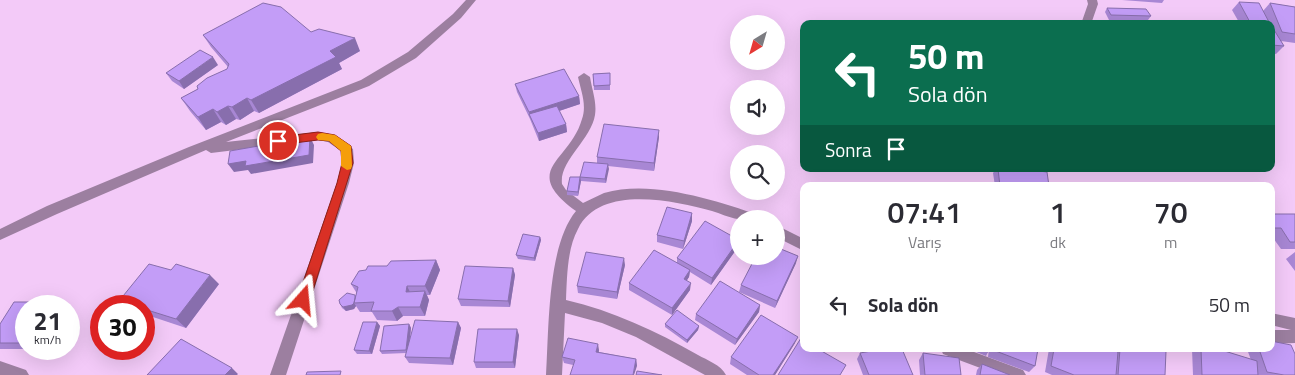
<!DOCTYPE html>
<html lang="tr">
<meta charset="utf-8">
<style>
body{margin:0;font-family:"Titillium Web",sans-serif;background:#f2f2f3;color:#2b2b33;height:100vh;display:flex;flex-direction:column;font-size:19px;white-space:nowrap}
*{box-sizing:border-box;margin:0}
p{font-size:16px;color:#7c7c81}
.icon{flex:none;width:28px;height:28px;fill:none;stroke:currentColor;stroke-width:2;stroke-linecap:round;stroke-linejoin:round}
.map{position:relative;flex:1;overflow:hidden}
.details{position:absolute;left:800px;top:182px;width:475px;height:170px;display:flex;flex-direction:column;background:#fff;border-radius:10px;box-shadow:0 5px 20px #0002}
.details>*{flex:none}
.top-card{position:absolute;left:800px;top:20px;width:475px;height:152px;border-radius:10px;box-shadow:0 5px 20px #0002;background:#0b6e4f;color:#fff;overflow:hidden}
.needle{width:32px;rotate:217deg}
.controls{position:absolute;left:730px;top:15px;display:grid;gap:10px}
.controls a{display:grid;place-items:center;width:55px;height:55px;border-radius:50%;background:#fff;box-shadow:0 5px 20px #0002;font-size:25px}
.speed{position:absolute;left:15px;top:295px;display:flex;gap:10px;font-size:25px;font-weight:700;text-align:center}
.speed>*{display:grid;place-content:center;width:65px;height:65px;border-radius:50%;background:#fff;box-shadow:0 5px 20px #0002;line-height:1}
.speed small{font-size:12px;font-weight:400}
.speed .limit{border:8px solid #d22;background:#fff;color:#111}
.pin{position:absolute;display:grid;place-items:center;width:42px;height:42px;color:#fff;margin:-21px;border:2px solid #fff;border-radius:50%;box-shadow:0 1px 5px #0007}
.me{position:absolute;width:55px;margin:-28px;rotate:18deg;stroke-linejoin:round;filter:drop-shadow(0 0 4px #0008)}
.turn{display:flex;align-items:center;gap:18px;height:105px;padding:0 25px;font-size:22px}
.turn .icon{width:65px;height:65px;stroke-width:2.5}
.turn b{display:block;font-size:35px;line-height:42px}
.then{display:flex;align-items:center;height:48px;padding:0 25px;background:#0003;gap:10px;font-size:19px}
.eta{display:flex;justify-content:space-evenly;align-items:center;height:85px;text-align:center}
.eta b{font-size:30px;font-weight:600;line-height:35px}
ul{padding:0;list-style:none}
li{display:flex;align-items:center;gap:15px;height:75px;padding:0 25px}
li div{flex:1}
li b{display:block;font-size:19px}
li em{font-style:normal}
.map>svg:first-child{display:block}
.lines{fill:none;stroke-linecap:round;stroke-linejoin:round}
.minor{fill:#9c7fa0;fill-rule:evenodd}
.wall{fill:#a887d4}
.shaded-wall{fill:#886ead}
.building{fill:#c39df7;stroke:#886ead}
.route{fill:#d93025;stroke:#8d1f18}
.slow{fill:#f59e0b}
</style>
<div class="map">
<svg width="1295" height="375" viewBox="0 0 1295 375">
<rect width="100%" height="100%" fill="#f3caf8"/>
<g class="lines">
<!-- minor -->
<path class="minor" d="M466,0H476L461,18L416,58L369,86L226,142L318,132L335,135L353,149L354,163L349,183L286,375H270L337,183L342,163L341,151L328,142L318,140L211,153L206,150L57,214L0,240V229L47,206L189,147L361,80L408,52L453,14Z
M1087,0H1097L1098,4L1091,24H1081L1088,4Z
M584,73L590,77C592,90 597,102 595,115C591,140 559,161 562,184L566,190L583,203C590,200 597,196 604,193C651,179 714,200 759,215L760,219C753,219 744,220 738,219C729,218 720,213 712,211C674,201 600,184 578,229C567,249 567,278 566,300C613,311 656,331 698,355C707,360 721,365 726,375H705L636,337L602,323L565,313L562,375H546C549,330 547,246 576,211C519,169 570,162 582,119C587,105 581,91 578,77Z
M776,225L804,239V251L776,237Z
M1271,313L1295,318V343L1271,344V330H1291L1271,325Z
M941,349H966L1023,370L1026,375H999L943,354Z
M0,361L26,370L29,375H0Z"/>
</g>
<!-- wall -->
<path class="wall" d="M1122,0H1164L1162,3Z
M1239,2L1263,11L1270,3L1295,7V43L1281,41L1284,46L1276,54L1271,53V24H1240L1232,10Z
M1107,8L1151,16L1148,20H1109L1105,12Z
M311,32L360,51L339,63L342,69L259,113L254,111L240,120L236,119L226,125L221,122L206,130L190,111L181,98L198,89L227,69L228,67L211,47L203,35Z
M218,65L184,89L172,81L166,73Z
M610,73V90H594L593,74Z
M515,84L579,96L580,104L559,111L566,124L567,132L539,141L530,119L517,92Z
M659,137L654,171L608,166L606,183L581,181L578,196L567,195V191L580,177L597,163V157Z
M996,169H1023L1049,186H995L993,173Z
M692,213V221L683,249L657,242V235Z
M1271,214H1295V249H1281L1271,235Z
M540,237L541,240L535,261L518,259L516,255Z
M738,247L711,285L690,272L689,277L687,280L690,290L672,315L629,290V283L677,263V258Z
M1295,252V271L1286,259Z
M436,260L440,270L430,295H427L429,300L425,316H403L397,321L377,320L372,312H360L356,306L354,309L346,311L342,308L340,304L356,296V292L351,284L366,270L387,266Z
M796,263L775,308L739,292L741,285Z
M625,265L617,299L578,293L577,286Z
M513,268L515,275L510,307L461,306L458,299Z
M219,284L186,328L144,314V306H125L119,301Z
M760,305L759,312L735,345L695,320L696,314Z
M26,306V349H43H0V324Z
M377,322L380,326L372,354H357L354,350Z
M458,322L461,328L453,365L409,363L405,357L406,353L382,354L380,351L409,324L411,328L410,340Z
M665,324L699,326L698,330L687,343L665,327Z
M519,335L515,368H476L474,362Z
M795,343L775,375H747L730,364L731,357Z
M969,349H989L988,352L986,356Z
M989,349H1038L1035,366L1029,372L988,357Z
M1049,349H1110L1113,350L1114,349H1161L1165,375H1052L1045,372Z
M1192,349H1218L1251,360L1247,349H1271L1295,375H1193Z
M599,350V352L636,359L637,366L573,365L564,363L562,357Z
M860,353L913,375H863L857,359Z
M923,353L961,375H920L919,360Z
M982,364L1010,375H976L977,370Z"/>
<!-- shaded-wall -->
<path class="shaded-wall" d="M355,38L360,51L339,63L342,69L259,113L251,100L330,51Z
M213,57L218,65L184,89L179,81Z
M579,96L580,104L532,120L530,115L529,112Z
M247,98L254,111L240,120L232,107Z
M228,106L236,119L226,125L217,112Z
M213,109L221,122L206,130L198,117Z
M566,124L567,132L539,141L538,133Z
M659,130V137L654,171V163Z
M310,137L314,145L313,163L251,174L248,170L234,172L228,164Z
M608,164L609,169L606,183L605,179Z
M580,177L581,181L578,196V192Z
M692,213V221L683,249L684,241Z
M540,237L541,240L535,261L534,258Z
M739,241L738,247L711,285L712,278Z
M798,256L796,263L775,308L777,301Z
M624,258L625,265L617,299V292Z
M436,260L440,270L430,295L425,286Z
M513,268L515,275L510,307L508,301Z
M690,270L689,277L683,286L684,279Z
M210,275L219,284L186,328L176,319Z
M691,283L690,290L672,315V308Z
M407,286L412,296L406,292Z
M425,291L429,300L425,316L420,307Z
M355,295L357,298L354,303L356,306L354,309L346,311L343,307Z
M56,302L62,306H54Z
M760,305L759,312L735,345L737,339Z
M398,307L403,316L397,321L392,311Z
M377,322L380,326L372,354L369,351Z
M458,322L461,328L453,365L450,358Z
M409,324L411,328L408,353L406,350Z
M699,326L698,330L687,343V340Z
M517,329L519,335L515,368L513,362Z
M798,337L795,343L775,375H773Z
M598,344L599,350L597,358L596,352Z
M636,359L637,366L634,375H633Z
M232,368L238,374L237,375H225Z"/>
<!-- building -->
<path class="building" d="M1239,2L1259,3L1270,24H1251Z
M263,3L281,7L311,32L319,29L355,38L330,51L336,57L251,100L247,98L232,107L228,106L217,112L213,109L198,117L181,98L198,89L197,86L207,78L227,69L229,64L203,35Z
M1270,3L1295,7V34L1282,32Z
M1107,8L1146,9L1151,16L1111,15Z
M1271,25L1284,46L1271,45Z
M200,50L213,57L179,81L166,73Z
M564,69L579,96L529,112L515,84Z
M610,73V85L594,86L593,74Z
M557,106L566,124L538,133L529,114Z
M604,124L659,130L654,163L597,157Z
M310,137L309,155L245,166L246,161L228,164L230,151Z
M584,162L608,164L605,179L580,177Z
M998,169H1023L1047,172L1049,186H1000Z
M570,177H580L578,192L567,191Z
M667,207L692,213L684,241L657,235Z
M1271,214H1295V242H1290L1281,228H1271Z
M705,221L739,240L712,278L677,258Z
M523,234L540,237L534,258L516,255Z
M776,247L798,256L777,301L741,285L756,256H776Z
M654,250L690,270L684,279L691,283L672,308L629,283Z
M586,252L624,258L617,292L577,286Z
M436,260L425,286H407L406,292L425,291L420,307H398L392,311H371L374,302L354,303L358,287L351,284L359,271L366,270L368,266H387L391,261Z
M149,264L171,270L176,264L210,275L176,319L144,309V306H136L119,301Z
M465,266L513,268L508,301L458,299Z
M720,281L760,305L737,339L696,314Z
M347,293L355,295V298L354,303L352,305L343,307L340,304L339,300Z
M14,302H56L54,306H26V343H0V324Z
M677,310L699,326L687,340L665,324Z
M761,315L798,337L773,375H759L731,357Z
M415,320L458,322L450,358L405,357Z
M363,322H377L369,351L354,350Z
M409,324L406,350L380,351L384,326Z
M478,329H517L513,362H474Z
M568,338L598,344L596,352L636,359L633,375H570L575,360L562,357Z
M801,338L804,340V349H818L846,365L840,375H778Z
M181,339L232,368L225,375H147Z
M1271,341L1291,345L1295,354V375H1284L1267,372L1259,349H1271Z
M883,349H902L913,375H869L860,353Z
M980,349H989L988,352Z
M994,349H1038L1035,366L993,350Z
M1054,349H1110L1118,352L1116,375H1074L1051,366Z
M1120,349H1161L1166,351L1165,375H1118Z
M1201,349H1218L1257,361L1258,375H1202Z
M923,353L959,358L961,375H925Z
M982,364L1010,375H980Z
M341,371L340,375H306L307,372Z
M637,371L662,375H636Z"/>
<!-- route -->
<path class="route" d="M318,132L335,135L351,146L353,163L310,300L308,304L303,306L299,304L297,300L337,183L342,163L341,151L329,141L318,140L278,145L273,141L278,137Z"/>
<!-- slow -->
<path class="slow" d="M322,133L335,135L351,146L352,166L351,169L347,170L341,166V151L329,141L318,140L316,137L318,134Z"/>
</svg>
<div class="controls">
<a><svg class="needle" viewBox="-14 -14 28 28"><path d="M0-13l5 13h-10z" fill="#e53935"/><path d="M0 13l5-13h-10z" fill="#7c7c81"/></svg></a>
<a><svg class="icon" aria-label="sound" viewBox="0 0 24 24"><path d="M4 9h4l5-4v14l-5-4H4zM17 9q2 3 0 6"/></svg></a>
<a><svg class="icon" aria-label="search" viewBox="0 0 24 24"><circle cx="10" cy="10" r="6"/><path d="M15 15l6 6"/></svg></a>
<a>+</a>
</div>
<div class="speed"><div>21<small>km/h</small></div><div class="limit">30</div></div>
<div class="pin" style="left:278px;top:141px;background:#d93025"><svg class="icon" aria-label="arrive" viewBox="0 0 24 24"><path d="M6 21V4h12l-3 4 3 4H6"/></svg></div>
<svg class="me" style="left:303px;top:300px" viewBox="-20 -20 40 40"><path d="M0-17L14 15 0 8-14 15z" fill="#d93025" stroke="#fff" stroke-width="4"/></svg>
<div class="top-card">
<div class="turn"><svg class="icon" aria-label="left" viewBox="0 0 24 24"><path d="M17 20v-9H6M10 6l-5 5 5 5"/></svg><div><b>50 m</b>Sola dön</div></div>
<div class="then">Sonra<svg class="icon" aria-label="arrive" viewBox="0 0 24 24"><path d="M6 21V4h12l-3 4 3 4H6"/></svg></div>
</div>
<section class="details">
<div class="eta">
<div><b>07:41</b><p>Varış</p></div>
<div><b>1</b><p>dk</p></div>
<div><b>70</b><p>m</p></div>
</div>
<ul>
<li><svg class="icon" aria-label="left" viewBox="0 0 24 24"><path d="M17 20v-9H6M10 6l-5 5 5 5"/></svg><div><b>Sola dön</b></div><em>50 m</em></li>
</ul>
</section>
</div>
